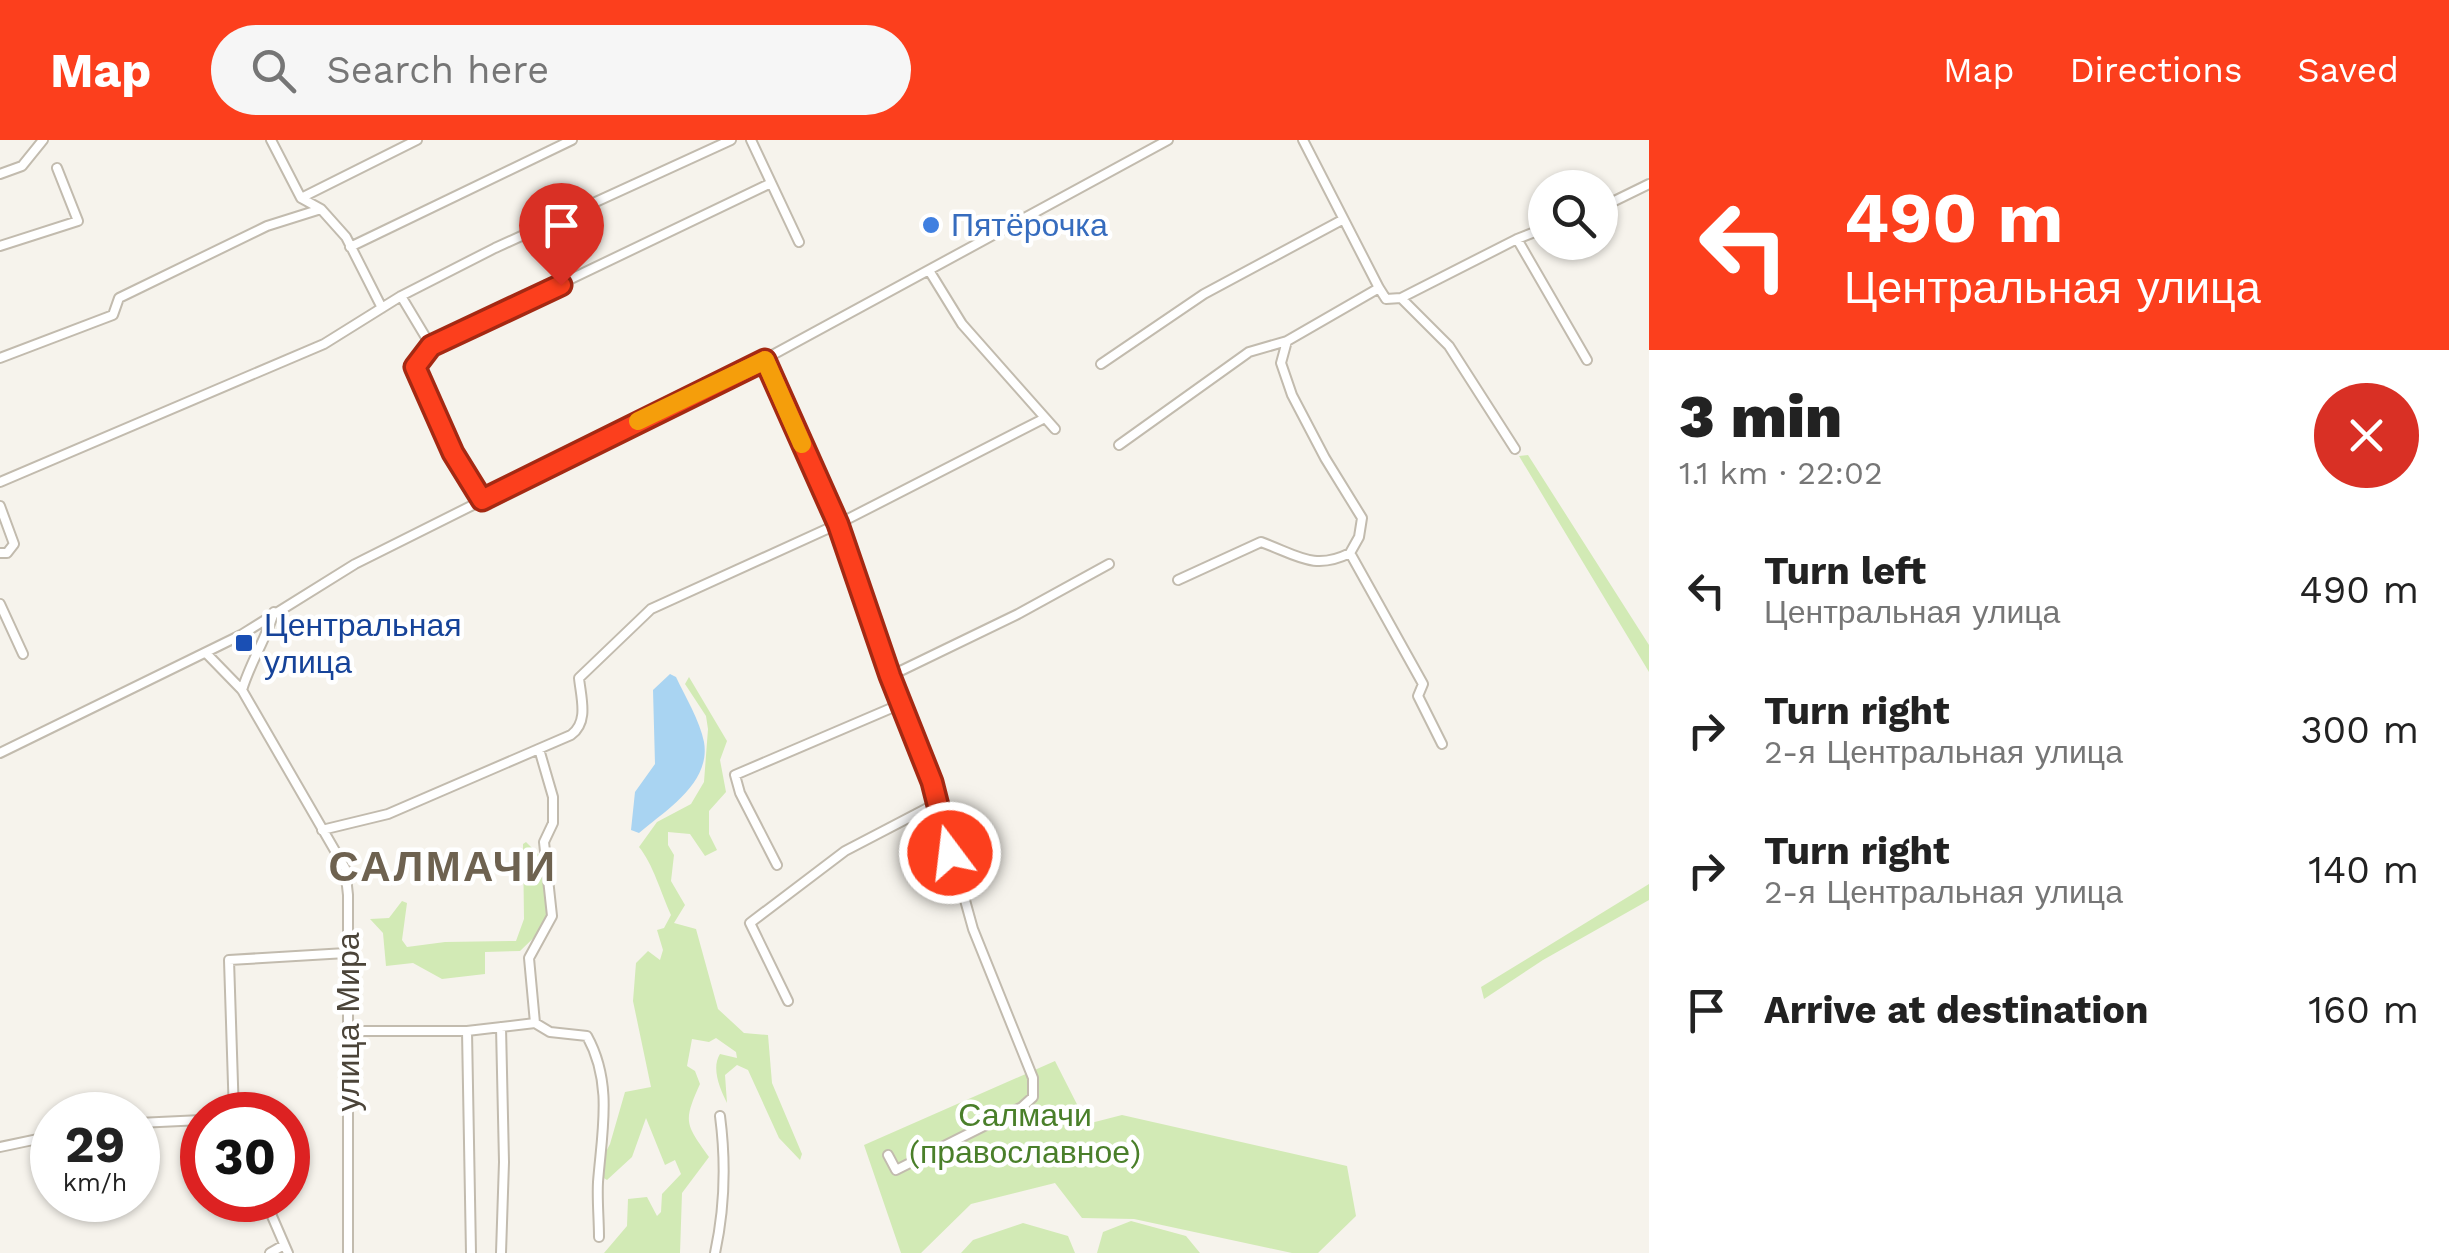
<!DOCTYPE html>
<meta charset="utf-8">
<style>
body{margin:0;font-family:"Work Sans",sans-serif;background:#f6f6f6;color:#222;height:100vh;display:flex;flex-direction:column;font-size:38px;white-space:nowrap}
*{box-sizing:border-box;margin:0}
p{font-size:32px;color:#767676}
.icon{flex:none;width:55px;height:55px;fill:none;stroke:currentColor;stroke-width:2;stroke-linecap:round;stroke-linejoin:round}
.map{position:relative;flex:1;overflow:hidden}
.sheet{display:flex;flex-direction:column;background:#fff;width:800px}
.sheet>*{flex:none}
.banner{background:#fc3f1d;color:#fff;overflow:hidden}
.fabs{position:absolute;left:1528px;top:30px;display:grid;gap:20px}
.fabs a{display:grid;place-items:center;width:90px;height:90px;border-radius:50%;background:#fff;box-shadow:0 2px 8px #0004;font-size:50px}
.speed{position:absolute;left:30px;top:952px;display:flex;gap:20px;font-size:50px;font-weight:700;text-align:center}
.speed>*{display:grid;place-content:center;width:130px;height:130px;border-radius:50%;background:#fff;box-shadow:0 2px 8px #0004;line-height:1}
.speed small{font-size:25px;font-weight:400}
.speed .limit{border:15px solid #d22;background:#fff;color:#111}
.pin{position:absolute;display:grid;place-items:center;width:85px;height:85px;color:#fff;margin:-102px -42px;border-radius:50% 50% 50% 0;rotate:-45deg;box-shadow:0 0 10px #0007}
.pin .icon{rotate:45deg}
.me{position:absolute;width:110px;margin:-55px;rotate:345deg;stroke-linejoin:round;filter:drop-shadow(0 0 8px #0008)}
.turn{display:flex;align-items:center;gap:35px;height:210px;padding:0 30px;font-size:45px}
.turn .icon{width:130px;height:130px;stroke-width:2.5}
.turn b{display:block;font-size:70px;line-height:85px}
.round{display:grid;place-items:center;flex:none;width:105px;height:105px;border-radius:52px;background:#f6f6f6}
.head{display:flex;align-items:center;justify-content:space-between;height:170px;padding:0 30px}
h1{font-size:60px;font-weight:800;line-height:75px}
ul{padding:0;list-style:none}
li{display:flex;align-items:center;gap:30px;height:140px;padding:0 30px}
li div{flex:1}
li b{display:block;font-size:38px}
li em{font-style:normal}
header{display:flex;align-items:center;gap:60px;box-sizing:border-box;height:140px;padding:0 50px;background:#fc3f1d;color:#fff}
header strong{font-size:48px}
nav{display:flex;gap:55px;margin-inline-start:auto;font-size:35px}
.search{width:700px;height:90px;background:#f6f6f6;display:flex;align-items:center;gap:25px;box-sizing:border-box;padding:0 35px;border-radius:55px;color:#767676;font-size:38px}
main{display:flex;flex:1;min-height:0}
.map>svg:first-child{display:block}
.green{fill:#d2eab5}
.water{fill:#a9d4f2}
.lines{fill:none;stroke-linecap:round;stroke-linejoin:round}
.minor-casing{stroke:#c2bbae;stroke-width:12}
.minor{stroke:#fff;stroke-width:8}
.route-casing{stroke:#a42913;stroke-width:25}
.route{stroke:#fc3f1d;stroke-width:18}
.slow{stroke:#f59e0b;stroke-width:18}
.shop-dot{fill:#3f7fe0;stroke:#fff;stroke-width:4}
.transit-dot{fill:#1a4fb4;stroke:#fff;stroke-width:4}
.labels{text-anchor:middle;stroke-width:9;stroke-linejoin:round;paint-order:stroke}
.shop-label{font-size:32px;fill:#366cbe;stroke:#fff;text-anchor:start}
.transit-label{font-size:32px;fill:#164399;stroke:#fff;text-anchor:start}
.street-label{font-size:32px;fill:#4b4439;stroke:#fff}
.park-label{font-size:32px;fill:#4a7f2a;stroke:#fff}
.district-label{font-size:42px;font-weight:bold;letter-spacing:2.5px;fill:#6e6250;stroke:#fff}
</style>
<header>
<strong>Map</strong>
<div class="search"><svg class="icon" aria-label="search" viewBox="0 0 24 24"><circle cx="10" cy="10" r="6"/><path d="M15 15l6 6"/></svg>Search here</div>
<nav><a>Map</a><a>Directions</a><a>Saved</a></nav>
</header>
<main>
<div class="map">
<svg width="1649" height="1113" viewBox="0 0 1649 1113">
<rect width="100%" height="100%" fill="#f6f3ec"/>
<!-- green -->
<path class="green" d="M1528,315L1649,505V532L1519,316Z
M689,537L727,601L720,620L726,652L709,671V694L717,710L705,716L690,694L668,692V705L674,715L671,741L685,765L674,783L696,789L718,869L744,893L768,895L772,943L802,1014L800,1020L779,998L748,930L737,925L725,935L727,963C720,949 711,928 720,914L737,918L736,912L716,898L709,902L692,899L687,926L695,931L700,944C683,982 685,983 709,1017L682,1053L680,1113H604L627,1086L628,1059L647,1057L657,1076L661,1072L662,1054L681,1034L675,1020L665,1025L646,978L632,1017L607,1040L599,1035L598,1027L610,1004L625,952L651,947L633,861L636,823L648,811L660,820L663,810L657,790L664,788L671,775C661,753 653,724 639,707L657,682L691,664L704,642L708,589L706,576L685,544Z
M526,702L544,720L547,785L520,811L485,812V834L442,839L413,823L386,826L383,793L370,779L389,778L402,761L407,763L402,800L407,807L445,802L516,801L524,779L523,704Z
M1649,744V760L1543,820L1484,859L1481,847Z
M1055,921L1087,984L1122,975L1347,1026L1356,1076L1318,1113H1292L1134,1079L1082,1078L1055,1043L971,1064L921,1113H901L864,1005Z
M1131,1081L1186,1096L1200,1113H1097L1103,1092Z
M1023,1083L1068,1096L1075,1113H961L973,1100Z"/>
<!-- water -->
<path class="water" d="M670,534L676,537C685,556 700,581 704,602C711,643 666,670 639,693L631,690L635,652L655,624L653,550Z"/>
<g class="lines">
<defs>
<path id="minor" d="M271,0L301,58L321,69L346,97L382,168
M751,0L799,102
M1303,0L1379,148L1386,159L1401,158
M0,34L22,26L43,0
M301,58L417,0
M1600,68L1649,44
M1517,99L1587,220
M0,106L78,81L57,28
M350,107L572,0
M930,132L962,184L1055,289
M401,156L431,206
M1287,201L1281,223L1292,255L1325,318L1362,378L1359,397L1350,413L1423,544L1418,556L1442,604
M0,218L113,175L119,158L267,86L321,69
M765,219L838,384L890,536L932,641L973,789L1033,938V957L1022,967L896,1030L888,1015
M1101,224L1204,154L1342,80
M1119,305L1249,212L1287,201L1379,148
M1515,309L1449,206L1401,158L1517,99L1545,88
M0,342L324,204L401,156L495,108L731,0
M481,360L453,313L415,227L431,206L771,43
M0,366L14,404L7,413H0
M1178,440L1261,402C1297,415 1314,431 1350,413
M0,464L23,514
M206,513L242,550L345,728L348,755V1113
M890,536L1018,474L1109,424
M242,550C250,523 266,499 274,472
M0,613L241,495L355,424L765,219L1168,0
M322,690L388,674L571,595C589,582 581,558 579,538L651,469L838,384L1045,278
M777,725L740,653L735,635L901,564
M788,861L750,783L845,711L937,663
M535,883L550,892L587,896C613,943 602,991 598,1042C597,1060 599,1079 599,1097
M348,891H467L535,883L529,818L552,776L544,702L553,683V657L539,609
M467,891L471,1113
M234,975L229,820L346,813
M138,983L202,980
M0,1007L52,996
M265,1060L288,1113
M270,1113L284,1105
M501,1113L504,1022L501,887
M715,1113C725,1067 726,1022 720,976"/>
</defs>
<!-- minor casing -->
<use href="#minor" class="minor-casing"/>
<!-- minor -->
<use href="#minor" class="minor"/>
</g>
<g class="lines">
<defs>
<path id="route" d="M561,145L431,206L415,227L453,313L482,360L765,220L838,384L890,536L932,642L950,713"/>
</defs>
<!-- route casing -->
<use href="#route" class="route-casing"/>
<!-- route -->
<use href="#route" class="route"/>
<!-- slow -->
<path class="slow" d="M638,281L765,220L802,304"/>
</g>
<!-- markers -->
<circle class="shop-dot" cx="931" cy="85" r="10"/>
<rect class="transit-dot" x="234" y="493" width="20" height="20" rx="5"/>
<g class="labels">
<!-- shop labels -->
<g class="shop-label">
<text x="951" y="96">Пятёрочка</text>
</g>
<!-- transit labels -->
<g class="transit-label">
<text x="264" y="496">Центральная<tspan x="264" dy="37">улица</tspan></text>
</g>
<!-- street labels -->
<g class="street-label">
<text transform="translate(348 882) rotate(-90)" y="11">улица Мира</text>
</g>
<!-- park labels -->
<g class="park-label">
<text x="1025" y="986">Салмачи<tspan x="1025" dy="37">(православное)</tspan></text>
</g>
<!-- district labels -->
<g class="district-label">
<text x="443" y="741">САЛМАЧИ</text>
</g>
</g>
</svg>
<div class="fabs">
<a><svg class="icon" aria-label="search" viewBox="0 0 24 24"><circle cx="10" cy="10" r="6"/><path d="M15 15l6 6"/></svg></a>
</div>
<div class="speed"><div>29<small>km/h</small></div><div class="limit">30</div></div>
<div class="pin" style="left:561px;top:145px;background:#d93025"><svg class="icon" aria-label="arrive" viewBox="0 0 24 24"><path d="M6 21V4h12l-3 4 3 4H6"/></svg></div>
<svg class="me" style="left:950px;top:713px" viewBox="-20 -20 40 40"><circle r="17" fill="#fc3f1d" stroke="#fff" stroke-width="3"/><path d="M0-11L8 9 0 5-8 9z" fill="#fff"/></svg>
</div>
<section class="sheet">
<div class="banner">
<div class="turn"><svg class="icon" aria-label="left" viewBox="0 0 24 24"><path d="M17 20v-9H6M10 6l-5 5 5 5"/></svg><div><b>490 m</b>Центральная улица</div></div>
</div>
<div class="head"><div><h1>3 min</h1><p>1.1 km · 22:02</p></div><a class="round" style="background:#d93025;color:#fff"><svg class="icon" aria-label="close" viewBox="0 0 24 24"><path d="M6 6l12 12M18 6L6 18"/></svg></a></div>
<ul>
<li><svg class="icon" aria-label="left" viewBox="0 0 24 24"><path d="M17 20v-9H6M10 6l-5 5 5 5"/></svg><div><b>Turn left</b><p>Центральная улица</p></div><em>490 m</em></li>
<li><svg class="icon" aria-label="right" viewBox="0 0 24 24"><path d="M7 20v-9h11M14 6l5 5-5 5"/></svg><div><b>Turn right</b><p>2-я Центральная улица</p></div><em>300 m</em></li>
<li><svg class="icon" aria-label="right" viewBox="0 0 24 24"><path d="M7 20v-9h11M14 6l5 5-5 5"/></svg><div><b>Turn right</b><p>2-я Центральная улица</p></div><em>140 m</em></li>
<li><svg class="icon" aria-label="arrive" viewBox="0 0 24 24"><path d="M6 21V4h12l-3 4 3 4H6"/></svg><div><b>Arrive at destination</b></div><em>160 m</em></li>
</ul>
</section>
</main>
